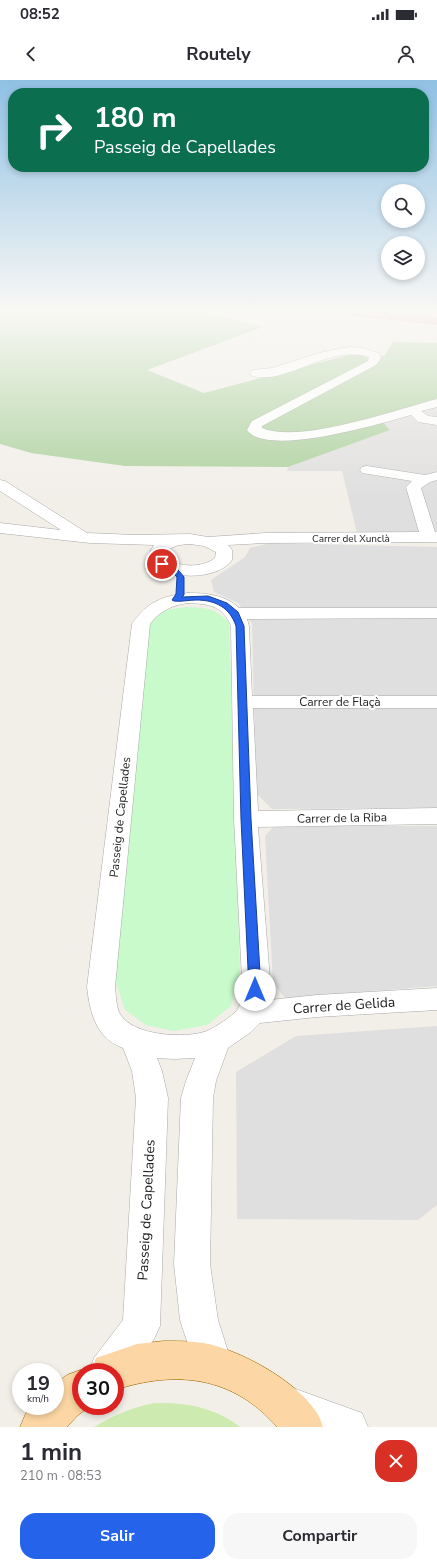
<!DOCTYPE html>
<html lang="es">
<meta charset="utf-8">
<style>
body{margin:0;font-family:"Nunito Sans",sans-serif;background:#f7f7f7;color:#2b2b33;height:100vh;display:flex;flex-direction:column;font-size:15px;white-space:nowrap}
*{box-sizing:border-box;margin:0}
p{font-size:13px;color:#7c7c81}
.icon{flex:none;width:22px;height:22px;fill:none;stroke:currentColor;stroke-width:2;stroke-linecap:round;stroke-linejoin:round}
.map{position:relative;height:1347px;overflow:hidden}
.drawer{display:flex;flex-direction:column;background:#fff;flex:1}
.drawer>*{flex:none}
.top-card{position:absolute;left:8px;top:8px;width:421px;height:84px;border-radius:16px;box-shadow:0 2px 6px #0003;background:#0b6e4f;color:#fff;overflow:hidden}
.tools{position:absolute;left:381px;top:104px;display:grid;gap:8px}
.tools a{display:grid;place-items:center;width:44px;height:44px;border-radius:50%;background:#fff;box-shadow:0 2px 6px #0003;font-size:20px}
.speed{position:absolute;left:12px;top:1283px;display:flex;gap:8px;font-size:20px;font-weight:700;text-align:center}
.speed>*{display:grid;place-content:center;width:52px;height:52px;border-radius:50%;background:#fff;box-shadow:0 2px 6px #0003;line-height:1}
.speed small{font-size:10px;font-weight:400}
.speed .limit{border:6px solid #d22;background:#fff;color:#111}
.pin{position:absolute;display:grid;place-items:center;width:34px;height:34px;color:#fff;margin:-17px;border:2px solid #fff;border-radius:50%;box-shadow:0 1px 4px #0007}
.me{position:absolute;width:44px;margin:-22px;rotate:0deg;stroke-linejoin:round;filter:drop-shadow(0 0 3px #0008)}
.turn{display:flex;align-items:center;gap:14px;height:84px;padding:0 20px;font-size:18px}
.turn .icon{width:52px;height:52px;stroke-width:2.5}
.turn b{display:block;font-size:28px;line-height:34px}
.round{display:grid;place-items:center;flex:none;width:42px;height:42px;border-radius:16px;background:#f7f7f7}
.overview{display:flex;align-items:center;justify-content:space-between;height:68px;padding:0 20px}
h1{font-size:24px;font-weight:700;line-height:30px}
.button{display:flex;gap:8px;margin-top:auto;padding:8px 20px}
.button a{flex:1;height:46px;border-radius:16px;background:#2563eb;color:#fff;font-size:16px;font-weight:700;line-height:46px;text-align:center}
.button a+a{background:#f7f7f7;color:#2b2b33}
.status{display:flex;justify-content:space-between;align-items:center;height:28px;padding:0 20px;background:#fff;direction:ltr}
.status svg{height:11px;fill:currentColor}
header{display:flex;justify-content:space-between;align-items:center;height:52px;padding:0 20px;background:#fff;font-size:18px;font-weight:700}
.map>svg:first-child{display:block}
.residential{fill:#e0dfdf}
.grass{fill:#cdebb0}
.forest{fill:#add19e}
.park{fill:#c8facc}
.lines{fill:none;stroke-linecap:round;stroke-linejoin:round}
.street-casing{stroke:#a9a9a9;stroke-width:1}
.primary-casing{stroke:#a06b00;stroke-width:1}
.highway-casing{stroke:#dc2a67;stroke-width:1}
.street{fill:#fff;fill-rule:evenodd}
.primary{fill:#fcd6a4;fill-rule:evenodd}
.highway{fill:#e892a2;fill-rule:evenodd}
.route{fill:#2563eb;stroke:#184099}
.labels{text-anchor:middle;stroke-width:4;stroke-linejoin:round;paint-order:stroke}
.far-street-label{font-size:10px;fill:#222;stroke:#fff}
.street-label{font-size:12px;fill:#222;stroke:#fff}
.near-street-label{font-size:14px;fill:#222;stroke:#fff}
</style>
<div class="status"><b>08:52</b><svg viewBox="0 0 49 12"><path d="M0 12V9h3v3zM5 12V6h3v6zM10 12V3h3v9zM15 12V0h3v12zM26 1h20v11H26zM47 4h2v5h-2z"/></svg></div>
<header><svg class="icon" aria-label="back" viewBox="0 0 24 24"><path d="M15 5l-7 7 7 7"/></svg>Routely<svg class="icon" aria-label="person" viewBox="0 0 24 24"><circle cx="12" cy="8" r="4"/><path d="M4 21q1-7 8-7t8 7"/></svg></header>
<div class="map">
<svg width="437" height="1347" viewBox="0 0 437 1347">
<rect width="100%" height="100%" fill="#f2efe9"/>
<!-- residential -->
<path class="residential" d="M437,319V454L357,453L342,391H287L288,387L389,350L377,336Z
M271,463L437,467V728L272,729L256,713L252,544L238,523L214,512L211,500L245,477L250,468Z
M274,746H437V906L285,918L273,903L265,756Z
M437,946V1125L418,1140L237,1139L236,992L296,956Z"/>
<!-- grass -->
<path class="grass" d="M154,1323C185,1322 215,1327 240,1347H94C114,1335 130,1328 154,1323Z"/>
<!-- forest -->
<path class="forest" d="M0,232H206L263,247L147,290L204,313L356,273L384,276L393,262L437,263V319L377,336L390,350L288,387L125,386L31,373L0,364Z"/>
<!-- park -->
<path class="park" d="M187,527C207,528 215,528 229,543L240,892L231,926L207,945L173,951L146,945L125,930L115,899L147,550L152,538L166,530Z"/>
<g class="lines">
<defs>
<path id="street" d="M349,267L362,268L379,273L381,278L376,285L262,346V348C300,364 395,330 437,319V327L421,331L428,336L437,337V345L418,342L411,335C382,343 267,378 247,350L252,341L368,281L369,277C327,264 289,305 252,296L250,293L252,290L272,288L319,273Z
M367,386L425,395L437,392V400L430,402L421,408L435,452H437V462L265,463L228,465L232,470V480C219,499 175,500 157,487C154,485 151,481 149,478L151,470L154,465L90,463L0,453V443L61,450L0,411V400L5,401L87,453L135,455L190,454L208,457L265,453L419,452L406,407L412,401L362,393L360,390L362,387ZM190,464L204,466L216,472L215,478C203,488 177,488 166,477C168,465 179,465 190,464Z
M188,513C206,513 226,515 239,528H437V538L247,539L249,546L252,616H437V628H253L258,731L437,728V744L258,747L270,900L269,920L317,915L437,908V930L317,937L260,943L251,952L228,968L216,1001L213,1018L210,1184L218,1240L232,1284L227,1298L213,1303L199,1298L180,1240L174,1184L181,1018L186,1001L195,978L174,979L157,978L162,991L168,1018L160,1246L154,1259L122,1306L115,1308V1292H89L94,1278L123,1240L136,1018L132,991L123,968C96,958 90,933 87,907L132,544C147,522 162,516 188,513ZM188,523C208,524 223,525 231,546L234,739L242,900C241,909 243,923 237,930C233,936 214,948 207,951C185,959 133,956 120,934C116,927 116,915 115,907L150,544C159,531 173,525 188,523Z
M290,1307L362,1333L368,1347H291L276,1341L270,1327L276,1313Z"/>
<path id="primary" d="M164,1261C182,1261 199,1261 216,1266C250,1276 298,1303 317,1333C320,1337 321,1342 323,1347H277C233,1296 176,1290 115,1310V1292H91L96,1278L137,1264Z
M81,1290L87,1292H81V1326H90L77,1336L67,1347H20L26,1333L32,1326H55V1304L67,1295Z"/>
<path id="highway" d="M346,232H378L437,238V244L351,235Z"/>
</defs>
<!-- street casing -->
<use href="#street" class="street-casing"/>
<!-- primary casing -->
<use href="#primary" class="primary-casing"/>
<!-- highway casing -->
<use href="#highway" class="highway-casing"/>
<!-- street -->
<use href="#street" class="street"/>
<!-- primary -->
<use href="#primary" class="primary"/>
<!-- highway -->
<use href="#highway" class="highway"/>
</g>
<!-- sky -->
<linearGradient id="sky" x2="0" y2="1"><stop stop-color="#8fc0e4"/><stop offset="0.55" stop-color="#f9f8f5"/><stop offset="1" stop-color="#f9f8f5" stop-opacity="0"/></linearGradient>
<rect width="437" height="420" fill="url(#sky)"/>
<!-- route -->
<path class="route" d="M160,482C170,481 178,489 184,497V515L182,517L208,516L227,523L238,532L244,546L251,739L261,910L259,913L255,914L251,913L249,910L241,739L236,546C230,528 216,520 196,520C189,520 181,522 174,521L172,520L176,514L177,497L170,490L160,485Z"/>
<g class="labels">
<!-- far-street labels -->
<g class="far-street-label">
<text x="351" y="462">Carrer del Xunclà</text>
</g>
<!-- street labels -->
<g class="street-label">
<text x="340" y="626">Carrer de Flaçà</text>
<text transform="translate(120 737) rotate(-84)" y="4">Passeig de Capellades</text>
<text transform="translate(342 738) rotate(-1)" y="4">Carrer de la Riba</text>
</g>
<!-- near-street labels -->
<g class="near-street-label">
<text transform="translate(344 925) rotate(-4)" y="5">Carrer de Gelida</text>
<text transform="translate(146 1130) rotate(-87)" y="5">Passeig de Capellades</text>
</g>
</g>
</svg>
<div class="tools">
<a><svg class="icon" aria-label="search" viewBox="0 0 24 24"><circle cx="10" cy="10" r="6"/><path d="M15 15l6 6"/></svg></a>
<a><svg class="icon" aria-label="layers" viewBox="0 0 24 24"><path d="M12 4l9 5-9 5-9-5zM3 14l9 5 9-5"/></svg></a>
</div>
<div class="speed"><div>19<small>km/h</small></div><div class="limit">30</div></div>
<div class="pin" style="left:162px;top:484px;background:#d93025"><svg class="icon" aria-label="arrive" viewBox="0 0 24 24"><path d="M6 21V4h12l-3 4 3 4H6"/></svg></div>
<svg class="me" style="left:255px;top:910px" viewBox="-20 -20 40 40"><circle r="19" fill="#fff"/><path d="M0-13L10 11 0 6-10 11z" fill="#2563eb"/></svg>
<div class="top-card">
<div class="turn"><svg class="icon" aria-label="right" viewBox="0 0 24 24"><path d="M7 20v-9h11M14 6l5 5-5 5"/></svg><div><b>180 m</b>Passeig de Capellades</div></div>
</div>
</div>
<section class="drawer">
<div class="overview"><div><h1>1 min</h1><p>210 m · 08:53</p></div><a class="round" style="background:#d93025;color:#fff"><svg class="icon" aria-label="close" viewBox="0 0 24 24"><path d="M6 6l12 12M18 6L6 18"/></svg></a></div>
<div class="button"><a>Salir</a><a>Compartir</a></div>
</section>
